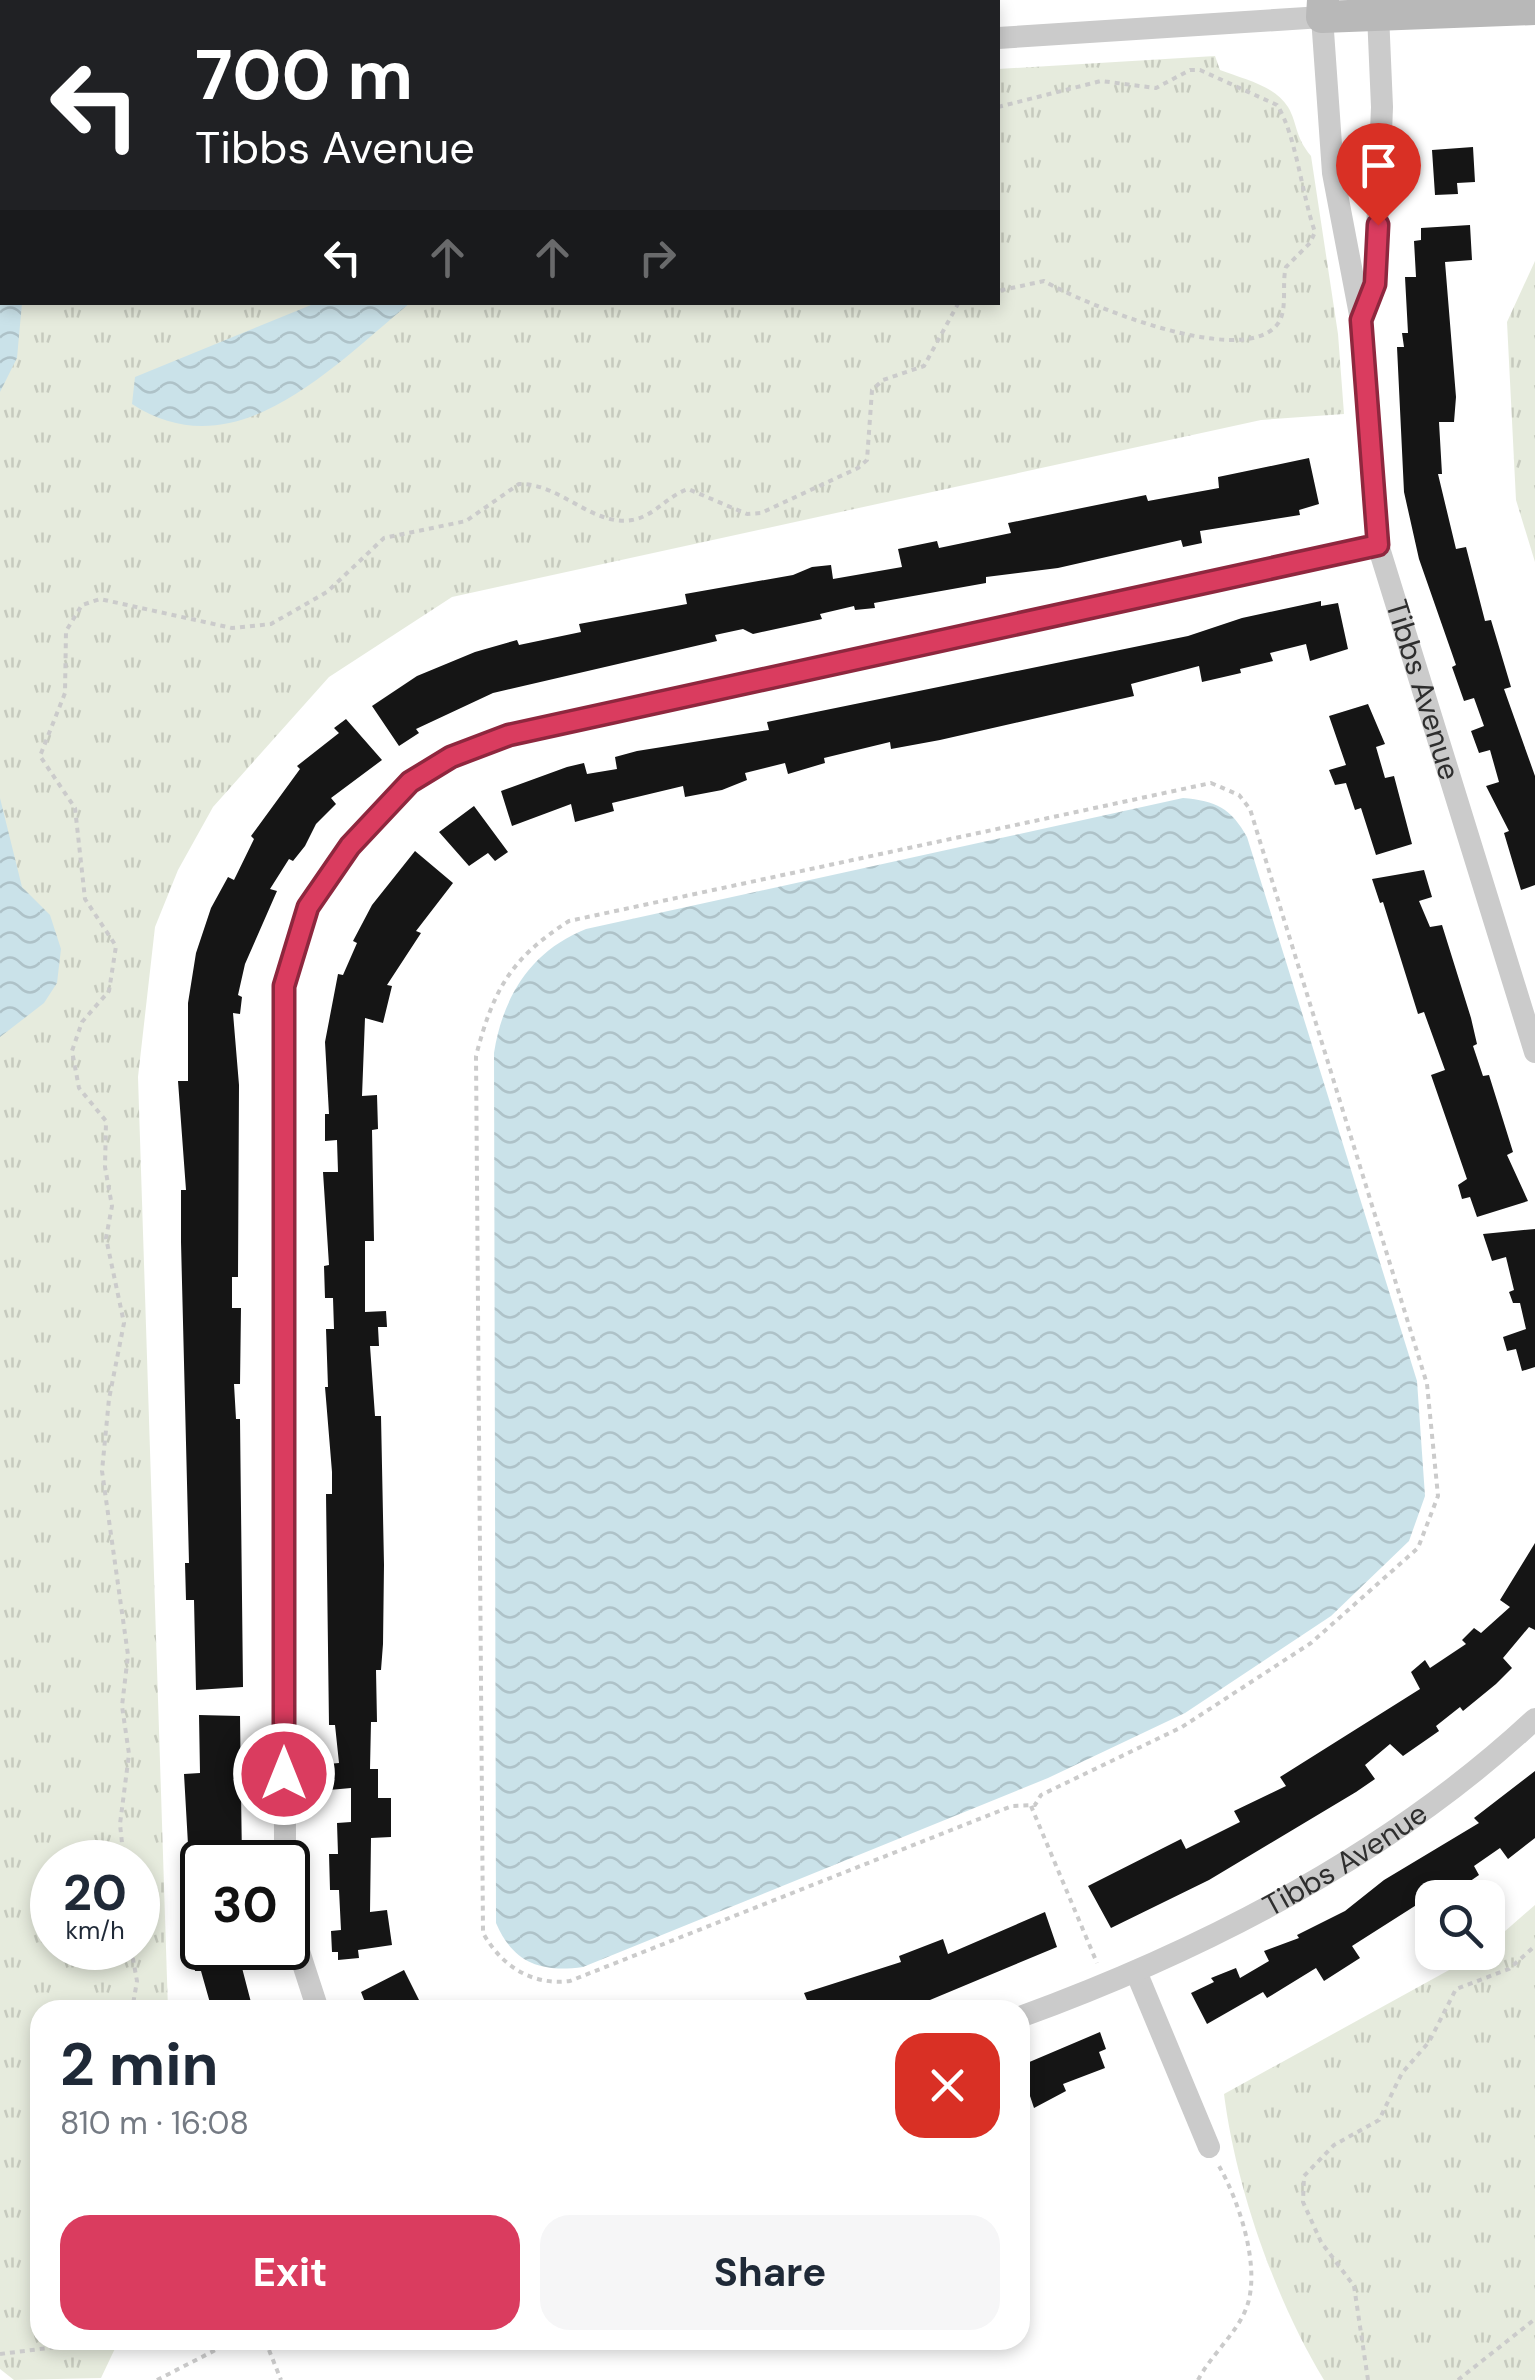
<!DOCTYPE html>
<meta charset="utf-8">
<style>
body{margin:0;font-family:"DM Sans",sans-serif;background:#f6f6f7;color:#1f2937;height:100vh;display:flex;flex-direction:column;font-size:38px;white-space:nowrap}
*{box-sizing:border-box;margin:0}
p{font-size:32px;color:#747a83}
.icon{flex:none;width:55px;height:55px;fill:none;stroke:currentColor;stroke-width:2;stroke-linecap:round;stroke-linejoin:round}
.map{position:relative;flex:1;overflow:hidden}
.drawer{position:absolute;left:30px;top:2000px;width:1000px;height:350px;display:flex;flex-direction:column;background:#fff;border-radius:30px;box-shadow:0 5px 15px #0003}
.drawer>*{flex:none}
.guide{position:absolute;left:0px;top:0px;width:1000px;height:305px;box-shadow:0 5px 15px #0003;background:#202124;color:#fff;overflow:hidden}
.tools{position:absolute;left:1415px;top:1880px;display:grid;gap:20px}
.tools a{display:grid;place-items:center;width:90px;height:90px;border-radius:20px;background:#fff;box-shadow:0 5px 15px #0003;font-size:50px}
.speed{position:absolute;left:30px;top:1840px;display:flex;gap:20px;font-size:50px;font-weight:700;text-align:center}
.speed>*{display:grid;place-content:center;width:130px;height:130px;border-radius:50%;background:#fff;box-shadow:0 5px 15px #0003;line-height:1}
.speed small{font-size:25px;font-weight:400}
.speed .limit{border:5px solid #111;border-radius:15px;background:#fff;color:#111}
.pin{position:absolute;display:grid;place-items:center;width:85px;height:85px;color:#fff;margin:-102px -42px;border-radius:50% 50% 50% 0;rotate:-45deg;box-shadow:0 0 10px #0007}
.pin .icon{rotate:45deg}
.me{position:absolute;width:110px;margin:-55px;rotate:0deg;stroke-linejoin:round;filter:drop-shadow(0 0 8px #0008)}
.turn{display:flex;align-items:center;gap:35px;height:210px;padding:0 30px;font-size:45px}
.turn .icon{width:130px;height:130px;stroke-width:2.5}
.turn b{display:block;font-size:70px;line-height:85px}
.lanes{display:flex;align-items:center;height:95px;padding:0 30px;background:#0003;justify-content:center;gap:50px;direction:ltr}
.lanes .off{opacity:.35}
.round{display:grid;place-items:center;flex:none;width:105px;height:105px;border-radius:30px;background:#f6f6f7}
.overview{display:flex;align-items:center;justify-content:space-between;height:170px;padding:0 30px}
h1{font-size:60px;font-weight:700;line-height:75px}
.primary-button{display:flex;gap:20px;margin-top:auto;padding:20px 30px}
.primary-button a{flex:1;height:115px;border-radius:30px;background:#da3c5f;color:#fff;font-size:40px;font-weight:700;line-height:115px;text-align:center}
.primary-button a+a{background:#f6f6f7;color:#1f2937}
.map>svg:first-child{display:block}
.grass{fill:url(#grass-tufts);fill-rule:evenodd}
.water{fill:url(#water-waves)}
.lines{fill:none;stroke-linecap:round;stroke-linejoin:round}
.stream{stroke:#cae2e9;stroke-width:6}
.building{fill:#151515}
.path{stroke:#cbcbcb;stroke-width:4;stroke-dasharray:5 5;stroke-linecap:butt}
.street{stroke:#cbcbcb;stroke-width:22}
.secondary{stroke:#b8b8b8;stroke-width:32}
.route-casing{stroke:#8e273e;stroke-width:25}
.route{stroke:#da3c5f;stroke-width:18}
.labels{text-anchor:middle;stroke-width:10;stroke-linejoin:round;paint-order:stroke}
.street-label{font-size:30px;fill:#2e2e2e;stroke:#fff}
</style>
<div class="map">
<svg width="1535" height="2380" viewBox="0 0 1535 2380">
<defs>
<pattern id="grass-tufts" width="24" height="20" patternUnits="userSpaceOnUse" patternTransform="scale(2.5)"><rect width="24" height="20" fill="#e6ebdd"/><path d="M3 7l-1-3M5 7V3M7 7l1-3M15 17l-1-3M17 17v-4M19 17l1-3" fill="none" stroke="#c6cabe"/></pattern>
<pattern id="water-waves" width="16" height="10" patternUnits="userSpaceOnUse" patternTransform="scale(2.5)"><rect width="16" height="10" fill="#cae2e9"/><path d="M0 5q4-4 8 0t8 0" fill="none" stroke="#aec2c8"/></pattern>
</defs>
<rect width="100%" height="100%" fill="#fff"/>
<!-- grass -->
<path class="grass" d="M1215,56L1220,70C1243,79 1274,85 1288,107C1298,124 1294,135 1311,156L1338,334L1344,414L1261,420L452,597L329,677L213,807L178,870L155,927L138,1077L168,2010H40V2340H119L101,2378L14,2380L0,2369V161L2,302H998V69ZM52,1862H138V1948H52Z
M1535,261V562L1516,500L1507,322Z
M1535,1905V2380H1324C1275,2299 1236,2188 1224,2094L1480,1953L1488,1952V1946Z"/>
<!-- water -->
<path class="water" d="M0,218L2,302L22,303L17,358L0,392Z
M316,303H410C333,366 236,472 132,404L135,377Z
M0,798L22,887L50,915L61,949L57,983L44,1003L0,1037Z
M1183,798C1216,801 1231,808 1247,837L1417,1381L1425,1496L1409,1541L1331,1616L1185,1713L1048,1778L583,1967C541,1973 513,1963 496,1923L494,1053C503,996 531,951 586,929Z"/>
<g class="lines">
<!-- stream -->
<path class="stream" d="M716,2L719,0
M0,130H2"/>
</g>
<!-- building -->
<path class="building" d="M1473,147L1475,182L1457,183L1458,194L1435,195L1432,150Z
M1470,225L1472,260L1445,262L1456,397L1454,422H1439L1442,474H1438L1456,549L1466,547L1485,621L1491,620L1511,687L1504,689L1535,776V885L1521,890L1504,833L1509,831L1486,786L1499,782L1490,750L1479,753L1471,731L1484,726L1474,698L1464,701L1452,667L1456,665L1419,559L1404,492L1397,347H1404L1402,333H1408L1405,277H1416L1414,241L1421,240V228Z
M1309,458L1319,504L1299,510L1300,515L1200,531L1202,543L1183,547L1181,540L1058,568L986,577V583L874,603L875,608L855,610L854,606L820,614L822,619L753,634L743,629L715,635L717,641L493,693L416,729L419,733L399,746L372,706L417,676L475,652L517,640L519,645L581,632L579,624L687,604L685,594L793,575L812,567L831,565L833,579L902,567L898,549L937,541L939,548L1011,533L1008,523L1146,495L1148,501L1219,488L1218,477Z
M1321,601V606L1338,603L1348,649L1310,661L1306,644L1270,653L1273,661L1240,669L1241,673L1202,682L1199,666L1131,684L1134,696L940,740L891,749L890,742L824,758L825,763L788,774L785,763L745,773L747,780L722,790L685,797L683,786L612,803L614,811L575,822L571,804L512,826L501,791L567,767L584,763L587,774L617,769L615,757L637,751L769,730L767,722L1188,636L1242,618Z
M1368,704L1385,744L1376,747L1385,778L1394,776L1412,844L1376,855L1361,808L1355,810L1346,783L1335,785L1329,770L1346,765L1329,716Z
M346,719L382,760L331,798L336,804L316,824L305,846L293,861L289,859L270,889L277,891L245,964L238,995L242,997L240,1014L233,1013L239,1085L238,1277H232V1308H241L240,1384H234L236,1419H240L243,1687L196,1690L194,1600H186L185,1563H189L181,1242V1190H186L178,1081H188V1003L196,953L211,908L228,877L234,880L254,839L251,836L300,769L297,766L339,733L334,728Z
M474,806L508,852L495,861L488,853L469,866L439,832Z
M415,851L453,883L416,931L421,933L387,985L392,986L383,1023L365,1018L362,1096L377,1095L378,1129L372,1130L374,1241H365V1312L386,1311L387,1327H378L379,1346H370L375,1416H381L384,1565L383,1644L381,1670H376L377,1722H371L370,1769H378V1798H391V1837L371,1838L370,1912L387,1910L392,1945L358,1950L359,1958L338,1960V1952H332L331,1931L341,1930L339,1890H330L329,1854H338L337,1823L351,1822V1788L329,1790L328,1764L339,1763L335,1725H329L326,1494H332V1472L325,1387H328L326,1329H334L333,1298H325L324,1266L329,1265L323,1172H338L337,1140L325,1141V1114H329L325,1042L338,974L343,975L357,943L353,941L372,905Z
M1424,870L1432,897L1419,901L1430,927L1442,925L1471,1018L1477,1044L1473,1046L1483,1076L1489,1075L1513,1152L1507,1155L1528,1201L1477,1217L1470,1197L1462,1199L1458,1185L1467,1179L1431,1075L1445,1070L1424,1012L1418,1014L1383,902L1380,903L1372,879Z
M1535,1229V1367L1522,1371L1516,1349L1507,1351L1503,1337L1526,1329L1520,1303H1513L1509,1292L1514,1290L1506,1257L1492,1261L1483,1234Z
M1535,1543V1630L1529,1627L1503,1658L1512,1668L1496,1684L1463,1711L1460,1707L1436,1726L1439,1731L1403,1756L1390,1744L1365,1765L1375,1779L1356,1792L1209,1880L1111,1928L1088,1886L1181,1839L1186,1849L1240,1822L1234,1811L1286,1786L1280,1777L1420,1689L1411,1672L1425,1660L1430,1668L1466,1644L1462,1640L1474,1628L1481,1633L1510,1607L1500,1600Z
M199,1715L240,1716L242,1862H189L184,1774L200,1773Z
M1535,1771V1838L1508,1859L1500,1848L1474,1866L1479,1875L1466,1884L1463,1881L1430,1893L1432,1905L1423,1912L1418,1904L1352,1946L1360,1958L1324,1981L1316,1968L1267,1998L1263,1992L1207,2024L1191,1993L1214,1982L1211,1978L1236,1968L1240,1978L1269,1961L1264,1951L1299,1938L1297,1935L1345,1911L1384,1880L1479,1823L1474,1818Z
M1045,1912L1057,1947L918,2005L896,2010H811L804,1993L901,1962L899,1956L943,1939L948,1954Z
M192,1948H245L247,1963L241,1964L253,2010H212L201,1971H195Z
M404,1970L421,2004L409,2010H368L361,1992Z
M1100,2032L1106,2049L1099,2052L1105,2068L1063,2084L1066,2091L1034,2108L1020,2066Z"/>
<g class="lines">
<!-- path -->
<path class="path" d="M998,107L1101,81L1156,88L1190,70H1200L1277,105C1296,134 1302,196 1315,232L1310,243L1286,267C1281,285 1289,312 1276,326C1238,368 1084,304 1044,281L998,291
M0,196L2,197
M1211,783L1239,795L1250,809L1427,1384L1438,1496L1418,1548L1311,1643L1182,1727L1041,1795L1035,1805L1012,1806L570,1981C531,1986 501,1965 483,1933L476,1056C493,990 511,958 569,921Z
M1031,1806L1097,1963
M124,1862L120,1824L129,1754L122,1706L128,1655L102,1471L109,1399L124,1323L106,1238L112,1206L105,1167L106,1121L79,1088L72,1051L82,1022L109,991L116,946L85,899L75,808L40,756L65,693L66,631L82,605L100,599L232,628L271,624L327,592L384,538L466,521L519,484C560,483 593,527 632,520C655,516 667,496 688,489L747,514L761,513L858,468L867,460L872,390L883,380L924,366L959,302
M131,1948L137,1981L132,2010
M269,2350L281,2380
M0,2354L73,2345L76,2340
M157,2380L235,2340
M1198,2380C1211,2355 1236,2334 1246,2309C1262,2269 1239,2201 1219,2166
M1368,2380L1354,2286L1321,2242L1303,2202L1304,2176L1334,2145L1379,2120L1402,2073L1429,2042L1456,1989L1509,1969L1535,1946
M1458,2380L1535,2319"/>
<!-- street -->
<g class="street">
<path d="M351,0V2"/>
<path id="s1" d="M998,38L1322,17L1333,173L1361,320L1378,545L1535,1052"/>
<path d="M0,100H2"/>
<path d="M1361,320L1375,284L1382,107L1378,14"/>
<path d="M285,1862L284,986L308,907L350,846L410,782L451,757L509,735L1378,545"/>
<path d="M288,1886L293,1933L318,2010"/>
<path d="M1137,1974L1209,2147"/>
<path id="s2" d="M1020,2017C1206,1949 1389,1855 1535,1719"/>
</g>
<!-- secondary -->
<path class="secondary" d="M1323,0L1322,17L1535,9"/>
</g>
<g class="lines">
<defs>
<path id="route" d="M284,1774V986L308,907L350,846L410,782L451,757L509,735L1378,545L1361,320L1375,284L1378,225"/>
</defs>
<!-- route casing -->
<use href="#route" class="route-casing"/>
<!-- route -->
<use href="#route" class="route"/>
</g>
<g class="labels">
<!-- street labels -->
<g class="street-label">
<text dy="10" stroke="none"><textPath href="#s1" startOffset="1008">Tibbs Avenue</textPath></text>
<text dy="10" stroke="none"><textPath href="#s2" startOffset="362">Tibbs Avenue</textPath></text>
</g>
</g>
</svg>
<div class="tools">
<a><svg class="icon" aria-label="search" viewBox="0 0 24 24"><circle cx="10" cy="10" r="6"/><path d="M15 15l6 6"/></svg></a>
</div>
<div class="speed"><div>20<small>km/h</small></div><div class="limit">30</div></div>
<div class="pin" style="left:1378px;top:225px;background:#d93025"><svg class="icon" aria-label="arrive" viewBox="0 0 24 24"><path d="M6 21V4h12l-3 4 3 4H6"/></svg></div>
<svg class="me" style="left:284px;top:1774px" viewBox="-20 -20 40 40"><circle r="17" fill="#da3c5f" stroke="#fff" stroke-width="3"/><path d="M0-11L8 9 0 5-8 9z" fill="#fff"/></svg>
<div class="guide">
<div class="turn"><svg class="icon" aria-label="left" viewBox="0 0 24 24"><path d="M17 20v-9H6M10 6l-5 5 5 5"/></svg><div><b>700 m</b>Tibbs Avenue</div></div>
<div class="lanes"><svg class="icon" aria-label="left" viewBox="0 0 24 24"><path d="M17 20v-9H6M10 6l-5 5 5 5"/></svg><svg class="icon off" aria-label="ahead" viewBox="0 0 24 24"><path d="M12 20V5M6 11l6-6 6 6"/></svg><svg class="icon off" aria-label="ahead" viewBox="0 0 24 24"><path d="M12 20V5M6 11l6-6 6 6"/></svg><svg class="icon off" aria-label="right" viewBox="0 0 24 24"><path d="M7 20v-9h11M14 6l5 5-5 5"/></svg></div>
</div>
<section class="drawer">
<div class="overview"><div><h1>2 min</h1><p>810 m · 16:08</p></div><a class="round" style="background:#d93025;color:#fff"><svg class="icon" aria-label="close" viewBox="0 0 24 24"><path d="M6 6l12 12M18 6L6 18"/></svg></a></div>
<div class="primary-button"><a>Exit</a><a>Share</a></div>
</section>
</div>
